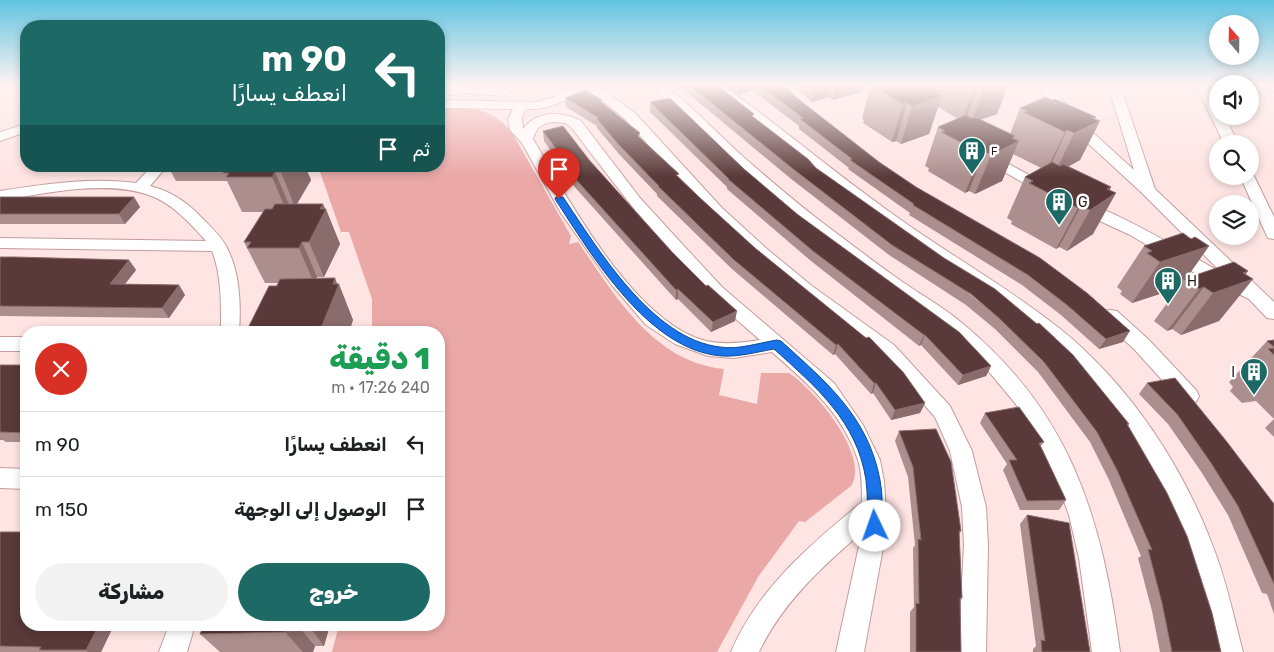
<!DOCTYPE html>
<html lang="ar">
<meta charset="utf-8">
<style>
body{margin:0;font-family:Rubik,"Noto Naskh Arabic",sans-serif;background:#f2f2f2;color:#202124;direction:rtl;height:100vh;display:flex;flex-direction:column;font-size:19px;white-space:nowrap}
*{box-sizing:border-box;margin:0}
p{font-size:16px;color:#757577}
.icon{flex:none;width:28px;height:28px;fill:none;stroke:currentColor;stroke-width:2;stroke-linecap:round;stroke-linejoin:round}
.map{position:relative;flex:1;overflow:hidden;direction:ltr}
.panel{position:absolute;left:20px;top:326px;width:425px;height:305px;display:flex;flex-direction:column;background:#fff;border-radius:20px;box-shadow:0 2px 8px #0003;direction:rtl}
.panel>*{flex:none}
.top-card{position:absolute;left:20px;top:20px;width:425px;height:152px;border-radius:20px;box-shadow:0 2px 8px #0003;direction:rtl;background:#1c6966;color:#fff;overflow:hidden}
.needle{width:32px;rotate:340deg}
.buttons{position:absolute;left:1209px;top:15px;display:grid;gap:10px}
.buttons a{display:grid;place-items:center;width:50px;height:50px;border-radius:50%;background:#fff;box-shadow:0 2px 8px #0003;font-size:25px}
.pin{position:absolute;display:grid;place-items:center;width:42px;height:42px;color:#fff;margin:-51px -21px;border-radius:50% 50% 50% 0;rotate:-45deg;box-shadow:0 0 5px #0007}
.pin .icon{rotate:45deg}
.me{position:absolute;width:55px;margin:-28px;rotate:357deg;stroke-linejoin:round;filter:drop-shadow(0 0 4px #0008)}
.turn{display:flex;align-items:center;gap:18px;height:105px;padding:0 15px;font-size:22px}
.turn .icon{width:65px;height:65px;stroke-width:2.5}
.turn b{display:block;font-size:35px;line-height:42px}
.then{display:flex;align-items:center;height:48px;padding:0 15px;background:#0003;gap:10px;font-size:19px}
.round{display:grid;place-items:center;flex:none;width:52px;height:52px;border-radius:26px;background:#f2f2f2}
.summary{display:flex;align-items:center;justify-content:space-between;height:85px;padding:0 15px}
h1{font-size:30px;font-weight:800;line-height:38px;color:#1e9e55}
.action{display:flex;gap:10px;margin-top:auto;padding:10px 15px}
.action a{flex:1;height:58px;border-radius:30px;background:#1c6966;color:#fff;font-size:20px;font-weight:800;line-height:58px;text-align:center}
.action a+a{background:#f2f2f2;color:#202124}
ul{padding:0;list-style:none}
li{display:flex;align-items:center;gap:15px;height:65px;padding:0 15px;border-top:1px solid #e0e0e0}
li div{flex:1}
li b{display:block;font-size:19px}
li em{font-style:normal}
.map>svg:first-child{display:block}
.green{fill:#eaa8a7}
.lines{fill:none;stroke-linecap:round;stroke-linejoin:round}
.minor-casing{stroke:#c49d9c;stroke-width:2}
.minor{fill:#fff;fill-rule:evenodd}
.wall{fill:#ac8e8e}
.shaded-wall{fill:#8a6c6c}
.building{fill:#593939;stroke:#8a6c6c}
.route{fill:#1a73e8;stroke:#114b97}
.labels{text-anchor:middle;stroke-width:5;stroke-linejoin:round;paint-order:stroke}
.far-poi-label{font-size:11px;fill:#2a1b1b;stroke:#fff;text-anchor:start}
.poi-label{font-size:14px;fill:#2a1b1b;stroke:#fff;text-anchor:start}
</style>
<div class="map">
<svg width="1274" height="652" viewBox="0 0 1274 652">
<rect width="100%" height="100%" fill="#fee4e3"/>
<!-- green -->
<path class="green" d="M454,107C482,110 491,110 511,131L571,236L569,244L578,242C615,295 653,362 724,369L719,395L757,404L761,373H789C814,389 871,456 851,486L805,522L799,521L758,577L717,652H332L339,625H439V332H372V299L349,232H341L320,172L301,166H439V109Z"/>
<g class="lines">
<defs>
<path id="minor" d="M468,85L505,88L511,92L505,96L466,93L439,96V88Z
M573,85H596L635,113L722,208L767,249L812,286L894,345L950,406L972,451L986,507L988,545L986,652H958L964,545L962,507L950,451L935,417L880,355L800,294L755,257L710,214L625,119L611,107L584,89C566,101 549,110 526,109L522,117L523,129C537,110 562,111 581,121L640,198L683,245L722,287L834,383L863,425L880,460L884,481L887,526L864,652H836L862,532C822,567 782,603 759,652H731C758,588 810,545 862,502C862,489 862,473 858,460C843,413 807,383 772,352L733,358L708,356L675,344L646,325L611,284L561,213L522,143L510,130L508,119L513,109L439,108V100L537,102L554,97ZM554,122L565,123L571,127C615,185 658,242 709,294C725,310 743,325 760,340C742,343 724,345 706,341C645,326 587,231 556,179C548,166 541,152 533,139C536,128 542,123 554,122Z
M649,85H664L668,88C694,108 716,132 740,154C766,177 792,199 819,220C847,241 875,263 904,283C923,296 945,308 963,324C1071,413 1102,518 1120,652H1092L1079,558L1069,515L1054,474L1038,440L1015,403L985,367L949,333L871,276L786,209Z
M707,85H722C784,129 842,179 904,222C955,258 1010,289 1059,328C1130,385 1184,467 1215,552C1227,584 1234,618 1243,652H1215L1195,565L1174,511L1147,460L1130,433L1092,383L1070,360L1029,324L891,228Z
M1037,85H1050L1078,119L1134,170L1108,85H1120L1155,189L1274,302V319L1267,318L1249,299L1193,272L1130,235L1074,209L1072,206L1074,203C1096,197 1195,259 1221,272L1142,193L1068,125Z
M1196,85H1208L1218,103V116H1225L1238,144H1224Z
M1264,85H1274V92Z
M26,124V132L0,141V132Z
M985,151L1051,187L1054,190L1051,193H1041L980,158L978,155L980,152Z
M152,166H167L150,186C170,191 187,202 201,217C210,226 220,235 226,246C240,271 241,305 239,332H221C221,305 222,276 212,251L0,248V238L206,241C190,223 172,203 149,195C106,180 45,193 0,201V191C45,184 90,177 136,183Z
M1250,172L1254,176L1274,217V239L1268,238L1266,234L1240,176H1250Z
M1110,310L1117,311L1148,339L1196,390L1199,396L1196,402L1189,404L1182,402L1134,349L1103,321L1101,316L1103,311Z
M0,337H26V351H0Z
M0,468L26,469V489L0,488Z
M169,625H195L187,652H159Z"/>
</defs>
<!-- minor casing -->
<use href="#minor" class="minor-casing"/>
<!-- minor -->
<use href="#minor" class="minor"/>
</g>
<!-- wall -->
<path class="wall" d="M678,85H717L753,117L1129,424L1128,425L1221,652H1160L1152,611L1138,558L1141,556L1109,480L1090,442L1038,372L995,329L966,305L889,255L790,178Z
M728,85H783L797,98L879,162L1123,342L1099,349L1061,315L1022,285L909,215L910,213L848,169L849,168L799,129V126L752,90L738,95L728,87Z
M792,85H863L861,92L833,100L829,97L812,102Z
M870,85H928L934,89L935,85H1008L997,114L980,120L1010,134L1020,108L1096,117L1094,119L1100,121L1080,160L1068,167L1111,187L1093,234L1067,251L1059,247L1056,249L1011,224L1012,221L1007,218L1025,177L1041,168L1013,154L1002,181L975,194L969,191L965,193L928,171L929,168L925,166L938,127L958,119L938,107L929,134L901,144L896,141L892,142L863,123L864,120L862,119Z
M565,98L603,103L640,138L699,197L925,403L920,413L891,420L873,393L871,394L835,354L833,355L732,269L657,196V194L619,154L597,128V126L566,107Z
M650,102L744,169L797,214L991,366L986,376L958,385L921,345L919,346L811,261L727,189V187L650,112Z
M543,131L590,161L735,321L711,332L678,299L676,300L564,175L555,161L554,155L544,141Z
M76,166H148L145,170L79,171Z
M168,166H305L311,180L297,204L325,209L340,244L324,277H317V278L338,284L353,320L349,332H250L248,328L278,283H265L244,242L264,212H242L227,181H176Z
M0,197H134L140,207L125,224H0Z
M1191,239L1209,246L1186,279L1248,271L1245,275L1253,279L1219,321L1181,335L1172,329L1167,331L1154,321L1178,288L1132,303L1120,294L1122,291L1117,287L1144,246Z
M0,257L129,260L136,270L125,284L179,285L185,295L169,318L0,316Z
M1274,340V419L1256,401L1242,403L1230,391L1233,387L1229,382L1267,341Z
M0,365H26V442H6L3,440H0Z
M1147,383L1274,504V614L1267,594L1262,593L1228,515L1202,473L1168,424L1139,394Z
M985,413L1044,442L1040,447L1066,500L1059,510H1020L1003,470L1007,464L980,423Z
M1274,419V437L1265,428Z
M899,431L961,531L959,535L962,598L960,602L961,652H910V612L914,607L913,548L915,545L908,477L895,441Z
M1027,515L1090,652H1033V649L1036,646L1020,524Z
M0,532L26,625H114L101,652H0Z
M201,625H330L324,646H315L313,652H220L200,634L203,627Z"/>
<!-- shaded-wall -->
<path class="shaded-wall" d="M753,85L752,90L738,95L739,86Z
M816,85H832L829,97L812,102Z
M836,85H863L861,92L833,100Z
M975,85H978L966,120L962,121Z
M985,85H1008L997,114L971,123Z
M940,92L938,97L942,96L929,134L901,144L912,106Z
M907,103L896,141L892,142L903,104Z
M1096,117L1091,125L1100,121L1080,160L1055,173L1074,133L1092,118Z
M1067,130L1049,169L1046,171L1065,132Z
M1015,136L1011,145L1019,141L1002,181L975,194L991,155L1012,138Z
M984,151L969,191L965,193L981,153Z
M143,166H148L145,170Z
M285,166H305L311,180L295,207L281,172Z
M275,172L290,207L287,212L272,177Z
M1111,187L1102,202L1116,193L1093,234L1067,251L1090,210L1107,189Z
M134,197L140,207L125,224L119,214Z
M323,204L326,210V209L340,244L324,277L309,242L320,209Z
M1081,206L1059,247L1056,249L1078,208Z
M302,242L317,277L314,283L299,248Z
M1209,246L1185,280L1184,279L1178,288L1132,303L1160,262Z
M129,260L136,270L117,294L110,284Z
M1248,271L1237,285L1253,279L1219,321L1181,335L1213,293L1243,273Z
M335,278L338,286L339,284L353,320L349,332H324L322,326L333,284Z
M179,285L185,295L169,318L162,308Z
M1204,287L1172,329L1167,331L1199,289Z
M678,289V299L676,300V290Z
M737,311L735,321L711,332L713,322Z
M314,327L317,332H312Z
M1130,331L1123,342L1099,349L1106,339Z
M924,335H925L921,345L919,346Z
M838,344L835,354L833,355L836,345Z
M991,366L986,376L958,385L963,375Z
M874,383H876L873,393L871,394Z
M925,403L920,413L891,420L895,410Z
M99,625H114L101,652H88L86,650Z
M288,625H297L315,646L313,652H303L285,632Z
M308,625H330L324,646Z"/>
<!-- building -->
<path class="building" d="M689,85H717L754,114L752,116L808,159L816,168L944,258L995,289L1037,324L1039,323L1073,355L1129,424H1127L1167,493L1187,536L1212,613L1221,652H1172L1162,603L1148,549L1152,550L1117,470L1097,432L1044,362L1000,319L971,294L892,245L792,168Z
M759,85H783L797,98L879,162L916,187L1040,258L1087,293L1130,331L1106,339L1067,305L1028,275L913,205L914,204L850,160L852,159L800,119L803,118Z
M873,85H928L940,92L936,93L942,96L912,106L907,103L903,104L872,86Z
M585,90L602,100L600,101L640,133L638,136L679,174L676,175L699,197L755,248L866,338L869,337L903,372L925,403L895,410L876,383H874L838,344L836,345L733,259L658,186H659L619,145L597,119L599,118L565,98Z
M1046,97L1052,100L1055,99L1096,117L1092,118L1100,121L1074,133L1067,130L1065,132L1023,112L1027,111L1020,108Z
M670,98L744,169L797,214L959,332L991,366L963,375L925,335H924L813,251L728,179H729L650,102Z
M966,115L972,118L975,117L1015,136L1012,138L1019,141L991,155L984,151L981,153L941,132L945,131L938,127Z
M563,126L590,161L672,252L706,286L708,285L737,311L713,322L678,289L676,290L563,165L554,151L557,150L543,131Z
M1052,162L1060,166L1063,164L1111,187L1107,189L1116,193L1090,210L1081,206L1078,208L1029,183L1033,181L1025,177Z
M228,166H285L281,172H275L272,177H226L229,173H223Z
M0,197H134L119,214H0Z
M275,204H323L320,209H326L309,242H302L299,248H247L251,242H244L265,209H272Z
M1183,233L1191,239L1195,237L1209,246L1160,262L1147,253L1152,251L1144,246Z
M0,257H14L129,260L110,284L179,285L162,308L0,306Z
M1234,262L1248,271L1243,273L1253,279L1213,293L1204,287L1199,289L1184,279Z
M335,278L333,284H339L322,326L314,327L312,332H253L255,328H248L269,286H277L280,279Z
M1274,340V347L1267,341Z
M1274,348V355L1268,349Z
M0,365H26V433L0,432Z
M1175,378L1227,442L1274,504V584L1238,506L1211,463L1177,414L1147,383Z
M1019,407L1044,442L1039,443L1066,500L1027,501L1009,460H1017L985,413Z
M936,429L951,462L961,531H959L962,598H960L961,652H916V603L919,604L918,539L921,540L913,467L899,431Z
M1027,515L1069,523L1090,652H1042L1041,640L1045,641Z
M0,532H26V625H99L86,650H39L41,647L0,646Z
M204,625H288L285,632L200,634Z"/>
<!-- sky -->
<linearGradient id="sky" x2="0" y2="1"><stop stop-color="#61c4e1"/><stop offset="0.48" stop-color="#fff3f2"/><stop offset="1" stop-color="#fff3f2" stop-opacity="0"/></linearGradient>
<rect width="1274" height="177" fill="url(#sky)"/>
<!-- route -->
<path class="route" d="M556,197H563C598,249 652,339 720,347C738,350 758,343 777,340L781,341C826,382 868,416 880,480C883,495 882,511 883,526L880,531L875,533L870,531L868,526C867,511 868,495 866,480C857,421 816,387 774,349C757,352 739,357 722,356C648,351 591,254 555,199Z"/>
<!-- icons -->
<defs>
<symbol id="building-pin" viewBox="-11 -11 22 30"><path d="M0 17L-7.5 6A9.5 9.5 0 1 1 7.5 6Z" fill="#1c6966" stroke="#fff"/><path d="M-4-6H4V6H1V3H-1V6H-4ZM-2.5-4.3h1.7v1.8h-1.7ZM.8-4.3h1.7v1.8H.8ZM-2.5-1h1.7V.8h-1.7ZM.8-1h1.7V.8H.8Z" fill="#fff"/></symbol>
</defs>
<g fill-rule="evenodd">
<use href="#building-pin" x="956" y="135" width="32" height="43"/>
<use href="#building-pin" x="1043" y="186" width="32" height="43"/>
<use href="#building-pin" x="1152" y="265" width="32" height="43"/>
<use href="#building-pin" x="1238" y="356" width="32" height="43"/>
</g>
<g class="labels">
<!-- far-poi labels -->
<g class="far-poi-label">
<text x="991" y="155">F</text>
</g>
<!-- poi labels -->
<g class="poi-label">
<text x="1078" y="207">G</text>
<text x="1187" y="286">H</text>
<text x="1235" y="377" text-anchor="end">I</text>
</g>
</g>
</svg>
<div class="buttons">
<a><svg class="needle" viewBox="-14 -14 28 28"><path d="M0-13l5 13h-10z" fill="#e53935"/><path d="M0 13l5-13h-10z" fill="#757577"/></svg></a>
<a><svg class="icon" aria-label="sound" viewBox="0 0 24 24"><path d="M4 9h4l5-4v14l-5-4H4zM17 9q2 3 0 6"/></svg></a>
<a><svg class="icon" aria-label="search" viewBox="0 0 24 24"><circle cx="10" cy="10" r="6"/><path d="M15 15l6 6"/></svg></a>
<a><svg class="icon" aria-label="layers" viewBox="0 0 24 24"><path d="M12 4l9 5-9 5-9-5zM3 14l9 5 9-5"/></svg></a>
</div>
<div class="pin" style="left:559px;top:199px;background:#d93025"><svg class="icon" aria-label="arrive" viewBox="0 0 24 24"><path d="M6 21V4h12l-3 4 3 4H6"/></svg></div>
<svg class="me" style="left:875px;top:526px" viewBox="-20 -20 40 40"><circle r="19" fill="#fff"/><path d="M0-13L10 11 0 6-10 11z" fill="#1a73e8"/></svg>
<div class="top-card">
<div class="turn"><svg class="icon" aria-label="left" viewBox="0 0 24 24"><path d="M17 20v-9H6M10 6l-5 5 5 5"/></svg><div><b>90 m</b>انعطف يسارًا</div></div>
<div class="then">ثم<svg class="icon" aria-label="arrive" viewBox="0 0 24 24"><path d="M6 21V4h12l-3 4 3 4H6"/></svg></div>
</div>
<section class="panel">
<div class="summary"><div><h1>1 دقيقة</h1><p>240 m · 17:26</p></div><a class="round" style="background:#d93025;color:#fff"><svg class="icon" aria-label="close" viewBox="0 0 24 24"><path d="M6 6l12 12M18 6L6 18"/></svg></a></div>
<ul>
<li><svg class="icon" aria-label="left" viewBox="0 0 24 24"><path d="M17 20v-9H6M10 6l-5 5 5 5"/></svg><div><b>انعطف يسارًا</b></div><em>90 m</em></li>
<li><svg class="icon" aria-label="arrive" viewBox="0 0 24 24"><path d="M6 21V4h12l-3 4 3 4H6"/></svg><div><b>الوصول إلى الوجهة</b></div><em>150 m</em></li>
</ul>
<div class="action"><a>خروج</a><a>مشاركة</a></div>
</section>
</div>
